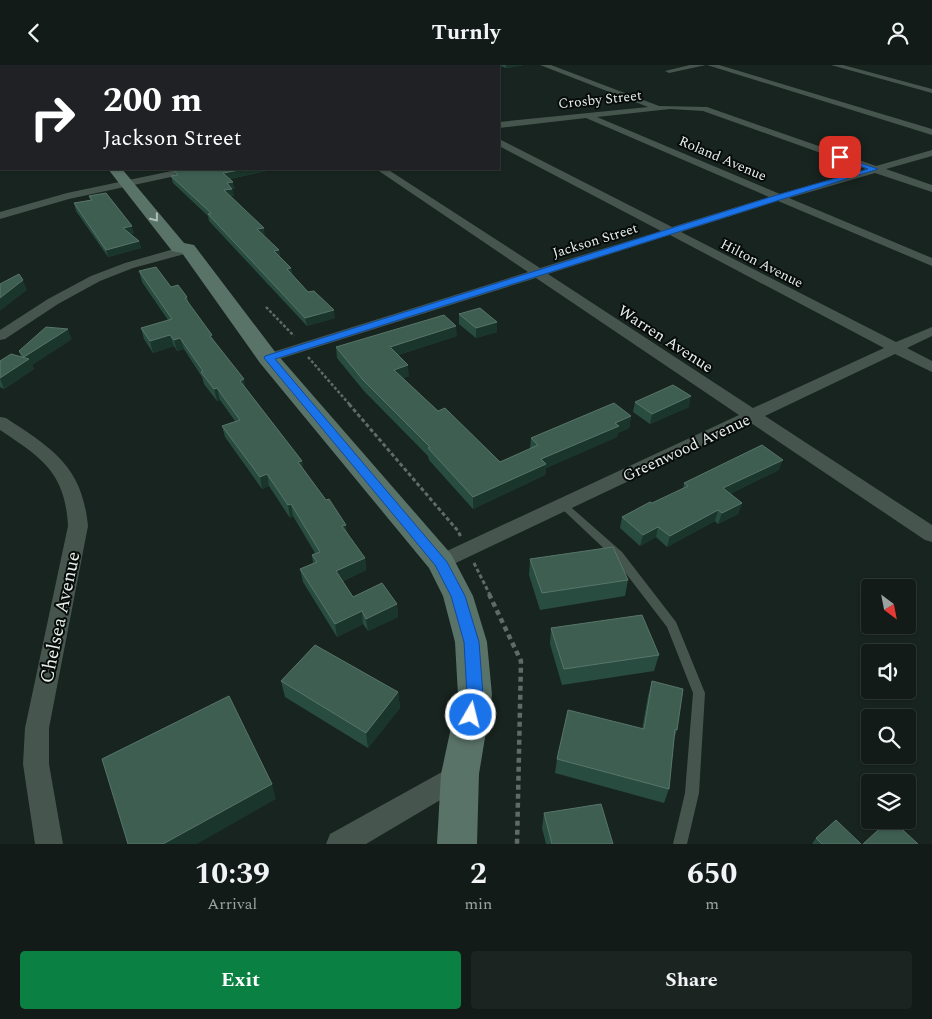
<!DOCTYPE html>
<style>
body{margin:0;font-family:Spectral,serif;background:#1b2420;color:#f1f3f6;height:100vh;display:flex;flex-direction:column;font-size:19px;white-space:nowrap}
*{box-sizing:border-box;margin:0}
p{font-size:16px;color:#9ca1a1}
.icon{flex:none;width:28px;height:28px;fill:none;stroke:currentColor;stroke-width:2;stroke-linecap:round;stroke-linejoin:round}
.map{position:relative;height:779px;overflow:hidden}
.details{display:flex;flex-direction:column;background:#121b17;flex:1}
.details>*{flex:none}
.banner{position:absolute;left:0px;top:0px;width:500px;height:105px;box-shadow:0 1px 4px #0004,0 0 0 1px #313936;background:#202124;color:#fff;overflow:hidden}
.needle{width:32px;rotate:148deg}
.fabs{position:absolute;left:861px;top:514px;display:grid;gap:10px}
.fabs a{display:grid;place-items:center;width:55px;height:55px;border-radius:5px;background:#121b17;box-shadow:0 1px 4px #0004,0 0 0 1px #313936;font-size:25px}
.pin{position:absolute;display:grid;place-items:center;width:42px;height:42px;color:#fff;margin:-21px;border-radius:10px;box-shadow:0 2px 8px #0006}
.me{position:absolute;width:55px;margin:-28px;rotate:8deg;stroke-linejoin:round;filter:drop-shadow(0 0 4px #0008)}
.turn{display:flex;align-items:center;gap:18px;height:105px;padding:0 20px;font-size:22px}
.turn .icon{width:65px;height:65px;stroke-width:2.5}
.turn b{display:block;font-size:35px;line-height:42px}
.eta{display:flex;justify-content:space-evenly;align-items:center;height:85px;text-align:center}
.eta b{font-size:30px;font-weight:700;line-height:35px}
.primary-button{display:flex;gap:10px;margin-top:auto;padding:10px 20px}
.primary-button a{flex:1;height:58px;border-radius:5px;background:#0b8043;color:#fff;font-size:20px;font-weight:700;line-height:58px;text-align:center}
.primary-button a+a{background:#1b2420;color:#f1f3f6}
header{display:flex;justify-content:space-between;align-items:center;height:65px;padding:0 20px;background:#121b17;font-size:22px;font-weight:700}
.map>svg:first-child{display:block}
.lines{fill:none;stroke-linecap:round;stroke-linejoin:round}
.stream{stroke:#745363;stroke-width:2.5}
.path-far2{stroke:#606a66;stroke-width:2.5;stroke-dasharray:3 2;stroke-linecap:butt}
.path-far1{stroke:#606a66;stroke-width:3;stroke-dasharray:4 2.5;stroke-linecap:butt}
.path{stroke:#606a66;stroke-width:4.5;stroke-dasharray:5 4;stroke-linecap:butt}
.lane{fill:#46564f;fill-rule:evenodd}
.street{fill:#46564f;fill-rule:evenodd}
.secondary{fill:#5a7369;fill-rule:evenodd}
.wall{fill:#294c40}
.shaded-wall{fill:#1a352b}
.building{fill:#3e5e52;stroke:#58756a}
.oneway{stroke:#afbeb8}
.route{fill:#1a73e8;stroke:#114b97}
.labels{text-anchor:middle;stroke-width:4;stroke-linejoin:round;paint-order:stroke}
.far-street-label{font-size:14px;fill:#e8f0ec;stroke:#070c0a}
.street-label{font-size:16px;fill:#e8f0ec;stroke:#070c0a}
.near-street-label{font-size:19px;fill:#e8f0ec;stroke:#070c0a}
</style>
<header><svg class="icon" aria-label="back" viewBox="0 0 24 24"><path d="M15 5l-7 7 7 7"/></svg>Turnly<svg class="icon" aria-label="person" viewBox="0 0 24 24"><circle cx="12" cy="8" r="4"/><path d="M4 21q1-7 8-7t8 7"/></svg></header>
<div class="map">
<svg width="932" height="779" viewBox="0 0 932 779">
<rect width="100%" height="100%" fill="#18241f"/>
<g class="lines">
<!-- stream -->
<path class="stream" d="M46,1L49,0"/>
<!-- path-far2 -->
<path class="path-far2" d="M266,242L294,271
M308,292L350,340"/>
<!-- path-far1 -->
<path class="path-far1" d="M349,339L458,466L461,472
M474,498L490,530"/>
<!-- path -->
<path class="path" d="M489,529L521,596L517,779"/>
<!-- lane -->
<path class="lane" d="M562,436L565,437L622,487L676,557L705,628L699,728L687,779H673L685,728L693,628L667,562L614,493L559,441L557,439L559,437Z"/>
<!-- street -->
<path class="street" d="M255,0H263V1H256Z
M540,0H551L659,41L707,42L876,101L932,85V91L886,104L932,120V127L875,108L789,133L932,193V201L778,136L681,167L896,277L932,262V271L907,283L932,296V307L895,289L765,351L932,460V477L925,475L751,358L441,505L434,502L431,497L434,492L739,350L536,213L273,296H263L261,293L263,290L528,207L376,104H387L540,203L661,166L499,81V74L672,162L769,132L586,53L499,63V57L648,42ZM670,44L703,46L866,104L780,129L597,52ZM670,170L884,283L753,343L548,209Z
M690,0H706L669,8L665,6Z
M707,0H719L932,64V70Z
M831,0H843L932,24V28Z
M0,85H1V91H0Z
M181,104H199L194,107L69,134L0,154V147L67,128Z
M188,180L194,184L192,187L133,203L100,216L58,239L5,274L0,275V265L48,234L91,211L125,198Z
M0,352L6,353C53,384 82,401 88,461L49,663V699L63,779H35L23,699L25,663L68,461C65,407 42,393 0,365Z
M460,697L469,700L473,709L469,718L366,779H326L330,769Z"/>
<!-- secondary -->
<path class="secondary" d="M0,27H1V34H0Z
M108,104H122L184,178L194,180L276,288L451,489L473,531L487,577L492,630L479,709L477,779H437L441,709L458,630L455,577L443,531L429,503L260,298L182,188L172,186Z"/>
</g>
<!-- wall -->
<path class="wall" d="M131,0H170L168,1H133Z
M210,0H225L224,1H212Z
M498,0H524L506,3Z
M186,104H265L266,106L230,114L235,124H232L234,131H230L265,170H263L279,185L280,192L291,203L292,209L308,227L335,253L307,261L209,156L208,151L173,118L171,111L175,110L174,106Z
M89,131L134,168L130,169L139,176L141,183L108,192L76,146L74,138L90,135Z
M139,206L171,222L187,232L189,239L246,323L302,396L303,404L347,469L365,493L366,505L343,516L353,532L397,539L398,552L368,566L363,559L337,572L303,517L300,504L313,498L312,490L315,488L293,451L290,453L269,421L262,424L225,372L222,361L235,356L220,335L217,336L204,319L202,312L184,284L177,286L174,281L153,288L144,274L141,263L168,255L142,217Z
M459,249L497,257V267L476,273L459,259Z
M457,271L398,290L409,311L403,313L438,346L500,397L530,384L531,373L631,351L629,363L618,368L617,372L546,403L545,410L473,444L429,395L428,391L364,326L337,293L336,282Z
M72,274L32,300L34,304L4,324L0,322V296L21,292L19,286Z
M635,337L689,342L650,359L633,347Z
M779,405L730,429L742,438L738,449L718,459L715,456L667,482L656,472L640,481L620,463L622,452L683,424L684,418Z
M530,494L628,515L625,531L540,545L529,510Z
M551,563L659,590L654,606L562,620L550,579Z
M281,616L398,627L400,643L368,683L285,632Z
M652,616L677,665L674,674L669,724L664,738L555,708L557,694L642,664L648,631Z
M544,748L613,779H546L542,763Z
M816,773L861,779H812Z"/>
<!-- shaded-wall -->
<path class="shaded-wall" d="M156,0H170L168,1H155Z
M506,0H524L506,3Z
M245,104H265L266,106L225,115L223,108Z
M233,117L235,124H232L234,131L226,132L224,125L227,118Z
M132,161L134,168L125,170L123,163Z
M264,163L265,170L258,171L257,164Z
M139,176L141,183L108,192L106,185Z
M279,185L280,192L274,186Z
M291,203L292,211L287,204Z
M23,215L27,225L0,246V233Z
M334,245L335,253L307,261L305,253Z
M497,257V267L476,273V263Z
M456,261L457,271L391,292L390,282Z
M68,264L72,274L32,300L34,304L4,324L0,313L24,292Z
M170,270L174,281L153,288L150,276Z
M180,273L184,284L177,286L174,275Z
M408,300L409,311L395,316L394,305Z
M244,314L246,326L240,316Z
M217,323L220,335L217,336L214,324Z
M691,331L689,342L650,359L652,349Z
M631,351L629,363L618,368L617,372L546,403L545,410L473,444V432L541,394Z
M783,395L779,405L720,434L723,423Z
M302,396L304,408L298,397Z
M267,409L269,421L262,424L260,412Z
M742,438L738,449L718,459L722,448Z
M291,439L293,451L290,453L288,440Z
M718,445L715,456L667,482L670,471Z
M346,460L348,472L342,461Z
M658,462L656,472L640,481L643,470Z
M365,493L366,505L338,518L336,506Z
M397,539L398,552L368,566L366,554Z
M362,546L363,559L337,572L335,559Z
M398,627L400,643L368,683L366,668Z
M272,719L276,734L197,779H163Z"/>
<!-- building -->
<path class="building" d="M5,0H44L45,1H5Z
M96,0H99L101,1H88Z
M141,0H156L155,1H143Z
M284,0H429L431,1H285Z
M186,104H245L223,108L233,117L227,118L232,124L224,125L264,163L257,164L279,185L274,186L291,203L287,204L308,227L314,226L334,245L305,253L208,149L211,148L171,111L178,110L174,106Z
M106,128L132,161L123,163L139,176L106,185L74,138L92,135L89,131Z
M156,202L171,222L178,220L187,232L185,233L212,270L210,271L244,314L240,316L302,396L298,397L326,435L329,434L346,460L342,461L365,493L336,506L353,532L382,518L397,539L366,554L362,546L335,559L300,504L317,497L312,490L320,487L291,439L288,440L267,409L260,412L222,361L240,355L217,323L214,324L201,307L203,306L180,273L174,275L170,270L150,276L141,263L172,254L139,206Z
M19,209L23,215L0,233V219Z
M480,243L497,257L476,263L459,249Z
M444,250L456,261L390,282L408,300L394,305L438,346L445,343L500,397L538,380L531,373L614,338L631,351L615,358L619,361L541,394L546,399L473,432L428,383L430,382L363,315L336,282Z
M46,262L68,264L24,292L19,286Z
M11,289L29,294L0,313V296Z
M673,320L691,331L652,349L635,337Z
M762,380L783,395L723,423L742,438L722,448L718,445L670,471L658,462L643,470L622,452L650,437L652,438L688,421L684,418Z
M613,482L628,515L542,528L530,494Z
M642,550L659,590L564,604L551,563Z
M315,580L398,627L366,668L281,616Z
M652,616L683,624L677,665L675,664L669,724L557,694L568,645L644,664Z
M229,631L272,719L163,779H128L102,694Z
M601,739L613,779H552L544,748Z
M836,755L861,779H822L816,773Z
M889,755H892L918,779H863Z"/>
<!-- one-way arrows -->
<defs><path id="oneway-chevron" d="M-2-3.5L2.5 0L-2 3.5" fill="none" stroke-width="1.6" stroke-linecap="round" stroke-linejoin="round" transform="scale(1.25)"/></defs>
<use class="oneway" href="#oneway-chevron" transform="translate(155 153) rotate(51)"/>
<!-- route -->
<path class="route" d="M838,91L878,104L275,294L447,497L465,531L479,577L483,630L477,655L471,657L465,655L463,650L467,630L464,577L451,531L435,500L264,293L265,291L777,130L868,104L838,93Z"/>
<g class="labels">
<!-- far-street labels -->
<g class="far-street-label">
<text transform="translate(600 34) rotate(-6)" y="5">Crosby Street</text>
<text transform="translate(723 93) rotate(23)" y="5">Roland Avenue</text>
<text transform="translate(595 175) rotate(-17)" y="5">Jackson Street</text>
<text transform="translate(762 198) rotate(27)" y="5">Hilton Avenue</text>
</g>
<!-- street labels -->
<g class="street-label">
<text transform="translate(666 273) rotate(33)" y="6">Warren Avenue</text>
<text transform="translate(686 382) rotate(-25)" y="6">Greenwood Avenue</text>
</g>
<!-- near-street labels -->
<g class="near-street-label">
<text transform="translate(59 552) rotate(-78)" y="7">Chelsea Avenue</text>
</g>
</g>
</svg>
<div class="fabs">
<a><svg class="needle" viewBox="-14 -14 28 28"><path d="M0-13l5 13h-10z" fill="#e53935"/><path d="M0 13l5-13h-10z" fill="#9ca1a1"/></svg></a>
<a><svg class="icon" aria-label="sound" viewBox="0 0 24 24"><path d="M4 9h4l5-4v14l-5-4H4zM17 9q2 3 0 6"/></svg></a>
<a><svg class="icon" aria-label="search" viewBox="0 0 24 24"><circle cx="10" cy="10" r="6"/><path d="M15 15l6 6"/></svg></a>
<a><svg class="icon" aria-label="layers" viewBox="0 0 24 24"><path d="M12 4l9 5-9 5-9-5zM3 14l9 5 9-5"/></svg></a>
</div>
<div class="pin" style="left:840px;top:92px;background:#d93025"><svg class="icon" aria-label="arrive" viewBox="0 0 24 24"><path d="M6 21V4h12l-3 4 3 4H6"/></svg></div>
<svg class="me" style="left:471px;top:650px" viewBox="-20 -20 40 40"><circle r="17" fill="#1a73e8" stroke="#fff" stroke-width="3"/><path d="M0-11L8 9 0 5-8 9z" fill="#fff"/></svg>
<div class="banner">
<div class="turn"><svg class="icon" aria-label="right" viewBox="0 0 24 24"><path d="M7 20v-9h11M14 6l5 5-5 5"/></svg><div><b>200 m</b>Jackson Street</div></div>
</div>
</div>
<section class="details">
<div class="eta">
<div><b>10:39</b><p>Arrival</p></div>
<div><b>2</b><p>min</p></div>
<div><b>650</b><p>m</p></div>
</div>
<div class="primary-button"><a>Exit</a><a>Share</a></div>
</section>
